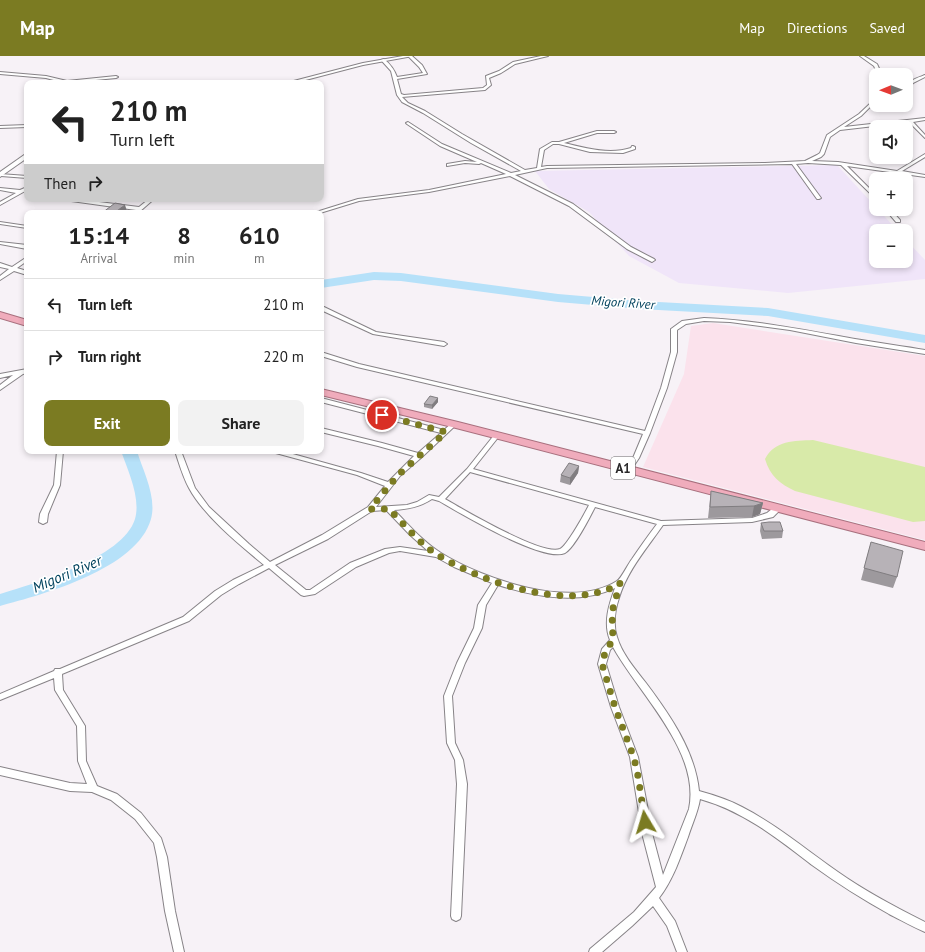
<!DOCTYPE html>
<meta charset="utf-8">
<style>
body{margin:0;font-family:"PT Sans",sans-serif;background:#f2f2f2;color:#222;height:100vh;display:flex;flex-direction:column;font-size:15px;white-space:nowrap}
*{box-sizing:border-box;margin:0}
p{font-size:13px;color:#767676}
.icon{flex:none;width:22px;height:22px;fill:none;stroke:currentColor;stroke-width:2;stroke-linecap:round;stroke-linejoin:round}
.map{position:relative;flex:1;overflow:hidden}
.side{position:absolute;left:24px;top:154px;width:300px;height:244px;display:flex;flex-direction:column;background:#fff;border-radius:8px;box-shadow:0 2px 6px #0003}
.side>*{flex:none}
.top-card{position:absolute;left:24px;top:24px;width:300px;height:122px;border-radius:8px;box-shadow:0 2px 6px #0003;background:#fff;color:#222;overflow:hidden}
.needle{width:26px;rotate:269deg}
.fabs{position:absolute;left:869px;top:12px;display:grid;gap:8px}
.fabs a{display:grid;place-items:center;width:44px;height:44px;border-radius:8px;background:#fff;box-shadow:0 2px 6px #0003;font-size:20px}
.pin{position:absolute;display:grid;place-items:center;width:34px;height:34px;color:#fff;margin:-17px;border:2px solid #fff;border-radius:50%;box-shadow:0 1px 4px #0007}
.me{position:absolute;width:44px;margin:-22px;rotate:353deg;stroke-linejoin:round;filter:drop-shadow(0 0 3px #0008)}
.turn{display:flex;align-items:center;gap:14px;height:84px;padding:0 20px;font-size:18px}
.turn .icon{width:52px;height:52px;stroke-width:2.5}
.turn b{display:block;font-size:28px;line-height:34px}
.then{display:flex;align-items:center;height:38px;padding:0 20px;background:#0003;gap:8px;font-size:15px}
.eta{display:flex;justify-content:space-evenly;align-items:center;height:68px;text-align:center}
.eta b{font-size:24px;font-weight:600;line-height:28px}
.button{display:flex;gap:8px;margin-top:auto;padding:8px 20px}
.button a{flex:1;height:46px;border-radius:8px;background:#7b7b22;color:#fff;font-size:16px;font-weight:600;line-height:46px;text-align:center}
.button a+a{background:#f2f2f2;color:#222}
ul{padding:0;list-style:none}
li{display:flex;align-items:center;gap:12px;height:52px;padding:0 20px;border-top:1px solid #e0e0e0}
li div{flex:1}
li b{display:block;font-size:15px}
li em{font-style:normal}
header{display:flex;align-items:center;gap:24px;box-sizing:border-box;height:56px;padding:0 20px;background:#7b7b22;color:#fff}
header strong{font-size:19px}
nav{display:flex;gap:22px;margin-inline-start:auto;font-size:14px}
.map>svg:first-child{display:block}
.education{fill:#fbe2ec}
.medical{fill:#f0e5f9}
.green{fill:#d8eaa9}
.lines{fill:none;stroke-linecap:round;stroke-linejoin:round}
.river{fill:#b6e1f9;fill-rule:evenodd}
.minor-casing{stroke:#878387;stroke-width:2}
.tertiary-casing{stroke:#878387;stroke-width:2}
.trunk-casing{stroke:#a8707e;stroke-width:2}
.minor{fill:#fff;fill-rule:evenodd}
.tertiary{fill:#fff;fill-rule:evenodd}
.trunk{fill:#f0acbc;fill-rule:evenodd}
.wall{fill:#9d999d}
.shaded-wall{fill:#807d80}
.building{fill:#b7b2b7;stroke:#807d80}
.route{stroke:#7b7b22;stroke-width:7;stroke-dasharray:0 12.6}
.labels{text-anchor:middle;stroke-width:3.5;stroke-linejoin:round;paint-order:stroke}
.far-water-label{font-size:13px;font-style:italic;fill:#01425d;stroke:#fff}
.shield{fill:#fff;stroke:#696869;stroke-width:1}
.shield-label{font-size:13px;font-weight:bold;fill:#292829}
.water-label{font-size:15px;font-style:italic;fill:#01425d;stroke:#fff}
</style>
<header>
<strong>Map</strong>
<nav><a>Map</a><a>Directions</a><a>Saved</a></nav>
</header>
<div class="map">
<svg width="925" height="896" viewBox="0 0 925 896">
<rect width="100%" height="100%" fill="#f7f2f7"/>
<!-- education -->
<path class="education" d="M713,267L925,300V484L643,411L684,318L691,270Z"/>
<!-- medical -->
<path class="medical" d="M837,109L898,175H876V205H906V184L925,204V223L788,237L679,227L629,200L589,156L549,133L535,115Z"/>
<!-- green -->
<path class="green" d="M813,384L925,411V465L913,466L795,435C780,428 770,420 765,403C775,384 794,385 813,384Z"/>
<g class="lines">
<!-- river -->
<path class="river" d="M374,216L401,217L558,238L640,245L768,252L925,279V287L768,260L640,253L558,246L401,225L374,224L321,232V224Z
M121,395H137C143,415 157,441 151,463C137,513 44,538 0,550V538C36,527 123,502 135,463C141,442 128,415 121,395Z"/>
<defs>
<path id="minor" d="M408,0H412L422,9L427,18L397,23L401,38L404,39L483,32L487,29L486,20L499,15L513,6L541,0H548L515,8L501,17L489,22L491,29L485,34L402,41L408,47L425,55L462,78L525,114L537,112L540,93L552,86H559L597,75H614L616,76L614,77H597L564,87C585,92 609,99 631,92L632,90H633L635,91V93L623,97L590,96L559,88H553L544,94L541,111L547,110L765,107L805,105L817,99L820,97L827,79L859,58L876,42V45L861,60L844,71L925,62V64L913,66L925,79V82L909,66L840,74L830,81L824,98L821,101L812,105L838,106L897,115L925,98V101L902,115L925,119V121L847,110L876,139V143L841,109L808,107L796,108L821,142L819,143H817L792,108L547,112L515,119L573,148L631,191L654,203L655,204L652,206L627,193L569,150L510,120L429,136L359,145L320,157H313L358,143L429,134L506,118L481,107L479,108L465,107L447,110V108L465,105L477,106L440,90L407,68L406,67L408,66L442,88L511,117L521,115L471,87L423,57L402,46L397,39L391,15L381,4L384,3C390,8 394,13 397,21L423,17L419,11Z
M860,0H864L877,8L882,19H878L874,10Z
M0,16L46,20L67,25L116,20L118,21L116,22L65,27L46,22L0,18Z
M925,19V21L913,27L906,35C906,25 917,22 925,19Z
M27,69V71L0,72V70Z
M0,118L27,120V122L1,120Z
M27,131V134L0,149V146L16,137L0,134V132L20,134Z
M62,143H75L139,151L149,143H154L138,157L134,156L136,154L64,144Z
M885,153H890L900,164V166H896Z
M0,166L27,170V172L0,168Z
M0,186L27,189V193L0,188Z
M27,201V205L17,212L27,215V219L14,215L0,224V220L9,213L0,211V207L12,211Z
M321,251H324L376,276L444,286L447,288L444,290L373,278L321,254Z
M704,262C755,264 805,274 855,283C878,287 902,290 925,294V298L856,287L790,274L730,266L704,265L686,268L677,274V296L667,332L650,377L639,402L631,414L629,415L626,413L633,402L643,378L357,311L321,300V296L359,308L645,375L661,332L671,296V273L682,265Z
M27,313V317L23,318L0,334V329L13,319L0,322V318Z
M321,342L444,374L452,367L454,366L457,368L422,401L400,420L376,451L407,449L417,446L429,439L439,441L467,413L495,378L497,377L500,379L473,413L661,465L752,462L767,457L777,449H781L783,451L773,461L752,466L663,469C647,492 627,515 619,542C615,554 613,569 617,581C622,598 635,613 646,627C670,659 695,695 699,735C714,739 729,744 742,751C777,769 806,794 838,816C865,835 895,851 925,866V876C913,871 901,864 889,858C862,843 837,827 812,809C777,782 743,755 700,743C698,756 692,768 688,781C680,802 673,824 659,842L675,865L687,896H677L667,870L653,850L632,870L602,896H589L590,893L634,856L656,831L643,781L630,701L611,651L598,608L602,593L610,584C603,567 609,548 615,532C578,549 536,541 498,529L486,549L482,572L465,607L452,640L455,687L463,704L467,728L461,860L460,863L456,865L452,863L451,860L457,728L455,704L447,687L444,640L457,607L474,572L478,549L492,527L454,511L436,501L400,495L389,497L356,511L315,538L304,540L301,539L269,512L239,528L221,539L189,565L62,618L63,634L85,670L86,705L97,730L117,738L141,757L161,782L167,801L175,855L184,896H174L165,855L157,801L154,787L135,763L111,744L92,736L70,735L0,719V711L70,727L87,728L78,705L77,670L55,634L54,622L0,644V638L54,615L55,613H60L183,561L215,535L233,524L264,509C240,489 204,460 189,432C183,421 179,407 175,395H181L195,432L209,451L249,488L270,506L322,479L368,451L385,430L357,419L272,396L271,395H282L361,417L388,426L414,400L378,390L321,376V372L382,387L418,397L441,377L321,346ZM470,416L589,449C585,457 567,490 560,493C542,500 464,454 445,443ZM432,443L439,445C460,457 543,507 565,497C574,492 590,461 595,451L657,468C648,480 640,491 632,503C628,508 621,523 617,525C571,554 483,523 441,497C423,486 409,469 394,454C408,453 420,451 432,443ZM386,454L410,479L428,495L400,491L385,493L350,507L310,534H306L275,509L328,483L372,455ZM613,591C638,637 701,695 689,753L663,819L653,781L638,701L619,651L606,608L610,594Z
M57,395H63L60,429L48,458L47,466L43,468L39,466L40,458L54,429Z"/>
<path id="tertiary" d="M403,0H413L363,9L294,27H286L363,7Z
M27,97V102L0,121V116Z"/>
<path id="trunk" d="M0,256L27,264V270L0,262Z
M321,333L458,366L925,486V494L452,371L321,339Z"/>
</defs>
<!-- minor casing -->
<use href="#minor" class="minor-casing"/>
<!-- tertiary casing -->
<use href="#tertiary" class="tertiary-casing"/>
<!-- trunk casing -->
<use href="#trunk" class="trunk-casing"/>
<!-- minor -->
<use href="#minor" class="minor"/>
<!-- tertiary -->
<use href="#tertiary" class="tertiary"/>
<!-- trunk -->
<use href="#trunk" class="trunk"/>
</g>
<!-- wall -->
<path class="wall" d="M438,342V346L432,353L424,351V348Z
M579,410L578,417L570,429L560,426L561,419Z
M711,435L763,447L760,458L752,461L708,462Z
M761,467L783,475L782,482L762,483L760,475Z
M871,486L897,521L893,532L861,524Z"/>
<!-- shaded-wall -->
<path class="shaded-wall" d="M125,149L127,155L123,157H114Z
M438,342V346L432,353V349Z
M579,410L578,417L570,429V422Z
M763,447L760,458L752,461L754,450Z"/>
<!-- building -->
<path class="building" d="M115,147L125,149L114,157H102Z
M430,340L438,342L432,349L424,348Z
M569,407L579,410L570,422L561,419Z
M711,435L763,447L754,450L710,451Z
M769,466H780L783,475H764L761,467Z
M871,486L903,495L897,521L864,512Z"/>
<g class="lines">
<!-- route -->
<path class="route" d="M382,359L446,376L398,419L370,453H389C403,467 422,490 438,499C481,526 573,558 620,527L612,556L613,585L606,593L602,608L615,651L634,702L638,720L645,766"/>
</g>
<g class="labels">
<!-- far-water labels -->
<g class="far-water-label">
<text transform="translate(623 246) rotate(4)" y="5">Migori River</text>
</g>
<!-- shield labels -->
<rect class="shield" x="611" y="401" width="24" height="22" rx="3"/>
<g class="shield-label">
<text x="623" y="417">A1</text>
</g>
<!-- water labels -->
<g class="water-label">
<text transform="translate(67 518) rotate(-23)" y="5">Migori River</text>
</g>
</g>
</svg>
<div class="fabs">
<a><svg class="needle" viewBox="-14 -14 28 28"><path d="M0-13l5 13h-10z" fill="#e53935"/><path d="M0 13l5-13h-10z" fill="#767676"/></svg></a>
<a><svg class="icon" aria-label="sound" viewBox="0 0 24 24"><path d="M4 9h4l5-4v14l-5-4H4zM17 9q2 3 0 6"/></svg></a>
<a>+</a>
<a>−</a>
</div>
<div class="pin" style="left:382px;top:359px;background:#d93025"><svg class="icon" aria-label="arrive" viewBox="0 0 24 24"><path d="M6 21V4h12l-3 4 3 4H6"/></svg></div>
<svg class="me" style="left:645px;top:766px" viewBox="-20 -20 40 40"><path d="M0-17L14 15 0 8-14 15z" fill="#7b7b22" stroke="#fff" stroke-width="4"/></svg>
<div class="top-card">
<div class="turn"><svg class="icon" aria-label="left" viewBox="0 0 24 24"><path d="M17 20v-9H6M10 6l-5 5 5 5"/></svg><div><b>210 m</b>Turn left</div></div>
<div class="then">Then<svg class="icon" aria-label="right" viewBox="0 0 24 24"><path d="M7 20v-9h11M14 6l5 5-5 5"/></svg></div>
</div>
<section class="side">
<div class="eta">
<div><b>15:14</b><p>Arrival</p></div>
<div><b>8</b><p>min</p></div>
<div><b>610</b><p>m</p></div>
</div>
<ul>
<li><svg class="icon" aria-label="left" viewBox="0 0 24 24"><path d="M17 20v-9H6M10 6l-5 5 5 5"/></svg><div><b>Turn left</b></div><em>210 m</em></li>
<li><svg class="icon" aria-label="right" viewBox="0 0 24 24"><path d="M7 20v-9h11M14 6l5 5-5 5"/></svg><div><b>Turn right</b></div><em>220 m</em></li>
</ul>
<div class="button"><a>Exit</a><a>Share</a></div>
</section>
</div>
